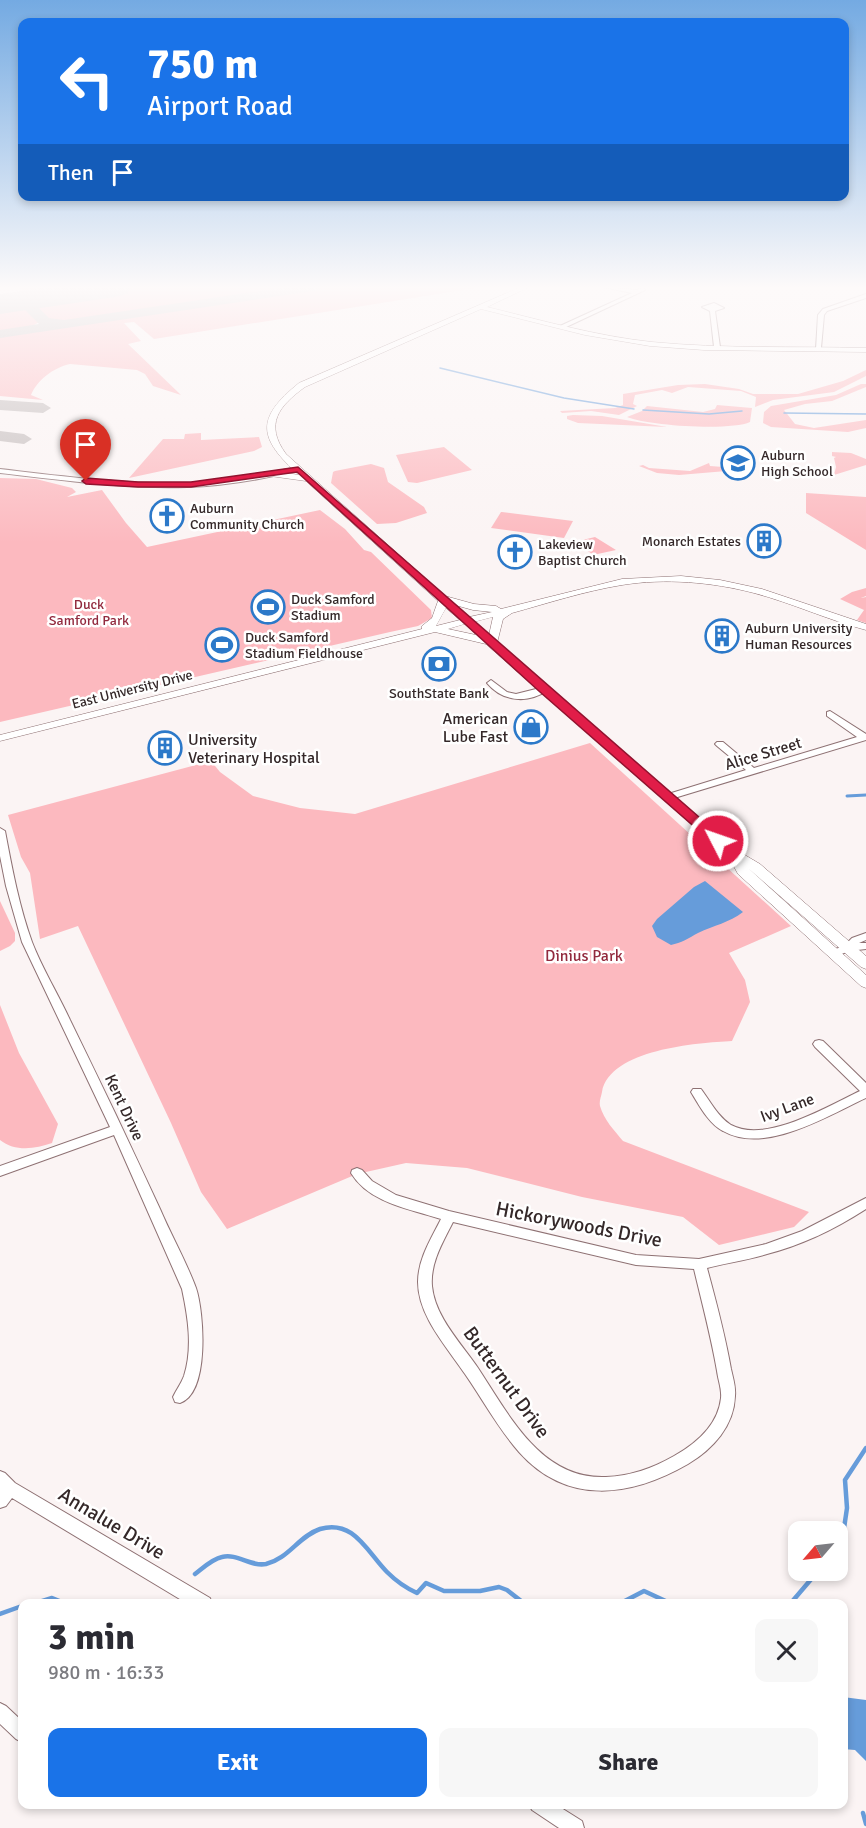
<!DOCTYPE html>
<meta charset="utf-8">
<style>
body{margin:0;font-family:Signika,sans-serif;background:#f7f7f7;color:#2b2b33;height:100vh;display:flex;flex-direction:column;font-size:22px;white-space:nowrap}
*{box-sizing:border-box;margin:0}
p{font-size:20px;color:#7c7c81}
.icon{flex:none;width:33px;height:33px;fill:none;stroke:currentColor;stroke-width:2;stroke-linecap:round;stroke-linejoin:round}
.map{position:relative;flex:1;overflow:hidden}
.side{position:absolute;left:18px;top:1599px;width:830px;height:210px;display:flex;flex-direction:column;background:#fff;border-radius:12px;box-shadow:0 3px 9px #0003}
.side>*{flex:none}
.banner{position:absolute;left:18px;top:18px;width:831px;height:183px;border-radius:12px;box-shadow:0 3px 9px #0003;background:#1a73e8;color:#fff;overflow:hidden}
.needle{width:39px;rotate:242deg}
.controls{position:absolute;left:788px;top:1521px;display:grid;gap:12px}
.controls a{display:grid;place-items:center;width:60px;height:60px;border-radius:12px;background:#fff;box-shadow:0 3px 9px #0003;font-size:30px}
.pin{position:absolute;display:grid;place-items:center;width:51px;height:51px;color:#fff;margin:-62px -26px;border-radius:50% 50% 50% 0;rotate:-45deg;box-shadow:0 0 6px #0007}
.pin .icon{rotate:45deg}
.me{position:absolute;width:66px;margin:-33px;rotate:311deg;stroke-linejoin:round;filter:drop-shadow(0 0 4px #0008)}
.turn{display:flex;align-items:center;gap:21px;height:126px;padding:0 30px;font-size:27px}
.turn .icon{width:78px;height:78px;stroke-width:2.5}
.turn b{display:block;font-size:42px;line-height:51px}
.then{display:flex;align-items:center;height:57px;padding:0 30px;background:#0003;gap:12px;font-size:22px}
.round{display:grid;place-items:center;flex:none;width:63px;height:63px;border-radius:12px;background:#f7f7f7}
.head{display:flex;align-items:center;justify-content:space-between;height:102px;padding:0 30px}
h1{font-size:36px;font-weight:700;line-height:45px}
.button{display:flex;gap:12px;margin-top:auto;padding:12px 30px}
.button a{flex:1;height:69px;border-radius:12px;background:#1a73e8;color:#fff;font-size:24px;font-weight:700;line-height:69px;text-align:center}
.button a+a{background:#f7f7f7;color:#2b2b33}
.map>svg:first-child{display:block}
.green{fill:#fcb9bf}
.water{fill:#669cda}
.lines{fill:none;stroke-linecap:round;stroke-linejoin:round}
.stream-far2{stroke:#669cda;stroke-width:1.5}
.stream-far1{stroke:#669cda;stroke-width:3}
.stream{stroke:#669cda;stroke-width:4.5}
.taxiway{fill:#c4bcbc;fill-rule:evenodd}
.runway{fill:#c4bcbc;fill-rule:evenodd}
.street-casing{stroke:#8e7173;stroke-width:2}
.secondary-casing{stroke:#8e7173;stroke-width:1}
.street{fill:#fff;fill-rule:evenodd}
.secondary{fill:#fff;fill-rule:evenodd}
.route{fill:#e11d48;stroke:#92132f;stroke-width:1.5}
.labels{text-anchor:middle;stroke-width:5;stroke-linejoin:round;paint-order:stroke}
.far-poi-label{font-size:14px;fill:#342829;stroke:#fff;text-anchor:start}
.far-park-label{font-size:14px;fill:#922a3e;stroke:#fff}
.far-street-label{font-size:14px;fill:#342829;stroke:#fff}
.poi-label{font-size:16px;fill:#342829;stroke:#fff;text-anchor:end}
.street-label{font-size:16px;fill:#342829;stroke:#fff}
.park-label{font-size:16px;fill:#922a3e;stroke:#fff}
.near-street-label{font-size:20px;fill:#342829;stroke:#fff}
</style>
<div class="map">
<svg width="866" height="1828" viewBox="0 0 866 1828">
<rect width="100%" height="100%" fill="#fbf4f4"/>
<!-- green -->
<path class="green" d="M18,287H93C75,290 32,302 18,287Z
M141,287H304L72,322L50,320L37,309L39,304L50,300Z
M322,287H482L154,339L134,322L124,323L141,341L128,344L181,395L153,386L145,374L137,370L70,364C53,368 37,380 31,395L43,400L0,396V335Z
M0,307C16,305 31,306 39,322L31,327L0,333Z
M866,370V376L834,392L773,400L755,407L756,397L741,391L688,387L672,393L662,390L635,395L633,404L637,406L619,415L591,411L562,413L560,411L615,408L623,405V394L678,385L705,384L739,389L753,394H798L843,381Z
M861,384H866V387L832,401L805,404L784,410L795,424L814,428L866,420V428L848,432L771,427L763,423L764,412L771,406L836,395Z
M717,405L752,408L750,422C731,431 649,426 627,417L642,411L647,406L703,412L715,409Z
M573,415L602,416L667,427L578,423L567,419V416Z
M201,433V440L259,437L262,447L254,451L129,478L163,439H184L185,434Z
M444,447L472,470L417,483L408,482L396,455Z
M832,452L851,453L866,459V465L834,475L836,467L834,458L836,457L832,456Z
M709,463L710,466L750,469L679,475L657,473L639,466L643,465L649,468L690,471Z
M371,464L384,468L388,482L424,507L427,513L396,523L377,524L331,483L333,472L335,471Z
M0,478L36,479L72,488L76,492L67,497L102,490L126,523L147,547L320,510L345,529L364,550L371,552L431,610L432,618L418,626L390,632L0,722Z
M806,493L866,497V550L806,513Z
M501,512H502L573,521L564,538L491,528Z
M595,537L616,550L593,555L582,546H579L574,542Z
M866,588V596L861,598L866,597V623L857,620L864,610L840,599L852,592Z
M590,743L791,926L729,953L745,980L750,1002L732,1041C697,1043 610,1049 602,1092C601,1097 599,1101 600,1106C604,1120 614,1130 623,1141L809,1212L794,1227L719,1245L683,1217L582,1197L467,1168L406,1163L357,1174L227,1229L201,1192L171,1123L78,926L40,939L30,873L21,857L8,815L211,761L220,772L253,796L300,808L355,814Z
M0,901L15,933V941L10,946L0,951Z
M0,1005L19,1053L58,1124L52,1143C35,1149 15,1152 0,1140Z"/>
<!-- water -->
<path class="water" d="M705,881L743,912C729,923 714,925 698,933C689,938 681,943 671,945L657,937L652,926L657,919L694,887Z
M843,1697L866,1700V1761L855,1750L843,1749Z"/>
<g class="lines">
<!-- stream-far2 -->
<path class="stream-far2" d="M440,368L564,398L634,409
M643,410L709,414L742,411
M784,413L866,414"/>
<!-- stream-far1 -->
<path class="stream-far1" d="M847,796L866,795"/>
<!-- stream -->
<path class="stream" d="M837,1549L842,1542L847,1508L845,1480L866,1448
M195,1574C203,1568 212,1559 222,1557C237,1553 251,1567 266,1564C288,1559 299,1536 320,1529C354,1519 367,1552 387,1572C396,1581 406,1588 417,1593L426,1583L444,1591H480L499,1587L507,1590L525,1604
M33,1604L52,1598L67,1604
M619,1604L644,1591L672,1604
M790,1604L819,1570
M0,1614L22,1606
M863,1813L866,1824"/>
<!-- taxiway -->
<path class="taxiway" d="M287,287H320L313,291L0,338V330L39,324L23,308L0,306V300L32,301L49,318L64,320Z
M0,400L43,403L51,408L43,413L0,410Z
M0,431L24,434L32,439L24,444L0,441Z"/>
<!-- runway -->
<path class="runway" d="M48,287H131L127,294L115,297L0,314V294Z"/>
<defs>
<path id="street" d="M603,287L637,290L642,288L645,290L564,328H560V326L632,293Z
M866,294V298L827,311L824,315L821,348L816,349L818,315L823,309Z
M714,303L724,308L715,311L720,347L717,349L714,347L710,311L702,307Z
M298,467L300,468V470C264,479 225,486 187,487C124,489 62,480 0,473V469C62,476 125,485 189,483C225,482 262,474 298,467Z
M491,680L507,692L516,694L544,687L548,690C528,704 503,702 487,683Z
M830,711L866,734V740L671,799H665L663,797L665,795L746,770L717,746L715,744L717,742H723L754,768L857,737L827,716V712Z
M0,828L5,831C12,868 19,906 32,942C42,968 58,994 70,1020C101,1083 131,1146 160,1209C171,1235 186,1261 196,1288C204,1312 210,1393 180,1403L175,1402L173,1397C176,1390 181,1384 184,1376C193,1348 188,1317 182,1289L114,1135L0,1176V1166L110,1127L22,942L6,886L0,856Z
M866,933V940L859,943H866V949L849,951L834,957L829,953L830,951L844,946L852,938Z
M819,1040L823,1041L866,1083V1098C827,1116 765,1155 723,1131C709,1124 699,1105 691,1092L693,1089H701C710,1101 718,1117 731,1125C766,1144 828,1106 860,1091L815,1047L813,1044L815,1041Z
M357,1168L362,1170L372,1181L396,1195L449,1211L636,1255L699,1259L766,1244L802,1231L866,1198V1209C835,1229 802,1245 767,1254C747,1260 727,1263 707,1268C716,1301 725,1335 731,1369C733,1378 736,1387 735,1396C734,1426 713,1449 688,1464C631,1497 567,1506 519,1452C498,1428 483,1400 465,1374C447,1347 418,1316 418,1282C418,1259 431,1239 441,1219C410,1209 369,1203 351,1173L352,1170ZM453,1222L636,1265L694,1269C702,1303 711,1336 717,1371C718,1380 722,1389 721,1398C718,1425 697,1443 674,1456C653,1468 631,1476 606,1477C541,1480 509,1415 478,1368C461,1343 435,1317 432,1286C430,1263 443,1242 453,1222Z
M0,1471L5,1473L15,1483L210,1598L212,1604H188L12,1498L6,1506L0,1508Z
M0,1703L6,1706L22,1721V1742L16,1739L0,1724Z
M529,1804H555L582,1821L584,1828H559L532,1810Z"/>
<path id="secondary" d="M521,287H529L487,307C541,320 596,336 652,342C723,349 795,346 866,348V352L704,350L650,346L585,335L481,309L305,387C279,406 264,424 286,454L445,596L474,604L496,606L501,609L622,579L681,576L720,580L762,589L866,624V630C828,620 792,603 754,593C712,582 665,578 622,585C585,591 548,603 512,613L503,619L497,643L738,851L760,864L866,956V969L861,967L748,868L866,975V988L861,986L738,874L728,856L486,644L435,632L0,741V735L422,629V626L432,618L438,601L306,481L270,476V472L273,471L299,475C259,439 254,419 299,383ZM455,605L473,610L492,612L469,617ZM446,608L460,620L436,626ZM493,617L489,635L474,622ZM465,624L476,635L448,629Z"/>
</defs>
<!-- street casing -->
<use href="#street" class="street-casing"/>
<!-- secondary casing -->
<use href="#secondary" class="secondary-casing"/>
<!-- street -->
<use href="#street" class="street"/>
<!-- secondary -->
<use href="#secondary" class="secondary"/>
</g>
<!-- sky -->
<linearGradient id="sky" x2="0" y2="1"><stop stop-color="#74aae2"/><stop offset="0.53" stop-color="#fdfafa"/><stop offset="1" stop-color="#fdfafa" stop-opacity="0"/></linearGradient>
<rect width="866" height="543" fill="url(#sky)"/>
<!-- route -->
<path class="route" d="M298,467L723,838L725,841L723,844H714L540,692L297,472L191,487H138L86,484L82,481L86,478L138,482H191Z"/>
<!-- icons -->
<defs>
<symbol id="school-ring" viewBox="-11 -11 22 22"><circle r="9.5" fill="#fff" stroke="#2c79c9" stroke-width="1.5"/><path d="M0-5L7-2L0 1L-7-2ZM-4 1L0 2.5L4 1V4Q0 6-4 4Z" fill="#2c79c9"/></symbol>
<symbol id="church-ring" viewBox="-11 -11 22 22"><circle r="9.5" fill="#fff" stroke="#2c79c9" stroke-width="1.5"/><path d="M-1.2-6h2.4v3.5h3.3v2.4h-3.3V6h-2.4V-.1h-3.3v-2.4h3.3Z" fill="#2c79c9"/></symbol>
<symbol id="building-ring" viewBox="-11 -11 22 22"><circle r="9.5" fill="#fff" stroke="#2c79c9" stroke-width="1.5"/><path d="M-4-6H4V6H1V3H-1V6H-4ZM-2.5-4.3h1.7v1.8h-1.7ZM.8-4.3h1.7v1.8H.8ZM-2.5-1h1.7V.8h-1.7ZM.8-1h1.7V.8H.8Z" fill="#2c79c9"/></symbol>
<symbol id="stadium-ring" viewBox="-11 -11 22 22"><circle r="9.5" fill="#fff" stroke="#2c79c9" stroke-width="1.5"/><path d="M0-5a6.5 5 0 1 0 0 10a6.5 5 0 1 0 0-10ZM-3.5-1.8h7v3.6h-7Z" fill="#2c79c9"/></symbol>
<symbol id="bank-ring" viewBox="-11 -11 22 22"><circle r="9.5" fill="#fff" stroke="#2c79c9" stroke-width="1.5"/><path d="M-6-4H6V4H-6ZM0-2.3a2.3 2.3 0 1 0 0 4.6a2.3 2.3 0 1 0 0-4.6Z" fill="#2c79c9"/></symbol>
<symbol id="shop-ring" viewBox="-11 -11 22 22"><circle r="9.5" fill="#fff" stroke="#2c79c9" stroke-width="1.5"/><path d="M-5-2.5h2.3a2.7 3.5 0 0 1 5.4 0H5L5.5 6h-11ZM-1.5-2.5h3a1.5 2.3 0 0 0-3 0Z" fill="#2c79c9"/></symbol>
</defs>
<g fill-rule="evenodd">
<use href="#school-ring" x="719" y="444" width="38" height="38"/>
<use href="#church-ring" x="148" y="497" width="38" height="38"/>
<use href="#building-ring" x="745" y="522" width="38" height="38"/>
<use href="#church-ring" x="496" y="533" width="38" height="38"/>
<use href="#stadium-ring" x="249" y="588" width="38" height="38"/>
<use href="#building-ring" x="703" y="617" width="38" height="38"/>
<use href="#stadium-ring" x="203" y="626" width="38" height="38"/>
<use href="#bank-ring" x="420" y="645" width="38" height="38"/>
<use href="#shop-ring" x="512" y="708" width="38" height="38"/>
<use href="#building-ring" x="146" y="729" width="38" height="38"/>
</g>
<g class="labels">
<!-- far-poi labels -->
<g class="far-poi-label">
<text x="761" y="460">Auburn<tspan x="761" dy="16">High School</tspan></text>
<text x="190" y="513">Auburn<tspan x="190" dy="16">Community Church</tspan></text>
<text x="741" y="546" text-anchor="end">Monarch Estates</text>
<text x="538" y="549">Lakeview<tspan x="538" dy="16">Baptist Church</tspan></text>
<text x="291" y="604">Duck Samford<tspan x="291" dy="16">Stadium</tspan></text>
<text x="745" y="633">Auburn University<tspan x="745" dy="16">Human Resources</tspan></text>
<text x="245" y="642">Duck Samford<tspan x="245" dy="16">Stadium Fieldhouse</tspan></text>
<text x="439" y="698" text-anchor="middle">SouthState Bank</text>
</g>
<!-- far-park labels -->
<g class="far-park-label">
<text x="89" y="609">Duck<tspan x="89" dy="16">Samford Park</tspan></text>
</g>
<!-- far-street labels -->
<g class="far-street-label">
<text transform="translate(132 689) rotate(-14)" y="5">East University Drive</text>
</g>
<!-- poi labels -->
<g class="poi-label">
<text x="508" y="724">American<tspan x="508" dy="18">Lube Fast</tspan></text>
<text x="188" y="745" text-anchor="start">University<tspan x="188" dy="18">Veterinary Hospital</tspan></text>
</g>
<!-- street labels -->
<g class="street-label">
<text transform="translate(763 753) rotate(-17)" y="6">Alice Street</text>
<text transform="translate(125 1107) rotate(65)" y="6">Kent Drive</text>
<text transform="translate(787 1107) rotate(-20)" y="6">Ivy Lane</text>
</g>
<!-- park labels -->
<g class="park-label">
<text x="584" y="961">Dinius Park</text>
</g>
<!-- near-street labels -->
<g class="near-street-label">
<text transform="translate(579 1224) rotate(11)" y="7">Hickorywoods Drive</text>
<text transform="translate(507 1382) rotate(54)" y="7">Butternut Drive</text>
<text transform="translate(112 1523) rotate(31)" y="7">Annalue Drive</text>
</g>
</g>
</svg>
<div class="controls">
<a><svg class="needle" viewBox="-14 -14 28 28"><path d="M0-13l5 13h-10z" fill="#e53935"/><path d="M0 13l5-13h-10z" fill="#7c7c81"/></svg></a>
</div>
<div class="pin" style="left:86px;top:481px;background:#d93025"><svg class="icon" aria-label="arrive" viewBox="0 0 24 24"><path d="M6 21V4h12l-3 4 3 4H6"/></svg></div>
<svg class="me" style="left:718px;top:841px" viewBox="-20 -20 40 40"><circle r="17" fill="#e11d48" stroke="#fff" stroke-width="3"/><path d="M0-11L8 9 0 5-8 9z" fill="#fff"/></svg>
<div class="banner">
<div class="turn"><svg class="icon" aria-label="left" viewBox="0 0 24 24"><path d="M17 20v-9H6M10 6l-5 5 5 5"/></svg><div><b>750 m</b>Airport Road</div></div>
<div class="then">Then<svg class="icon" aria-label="arrive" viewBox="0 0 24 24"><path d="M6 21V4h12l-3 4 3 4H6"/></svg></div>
</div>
<section class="side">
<div class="head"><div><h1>3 min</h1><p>980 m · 16:33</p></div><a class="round"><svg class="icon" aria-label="close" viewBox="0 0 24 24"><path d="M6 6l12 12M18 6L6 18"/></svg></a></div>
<div class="button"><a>Exit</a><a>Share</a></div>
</section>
</div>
